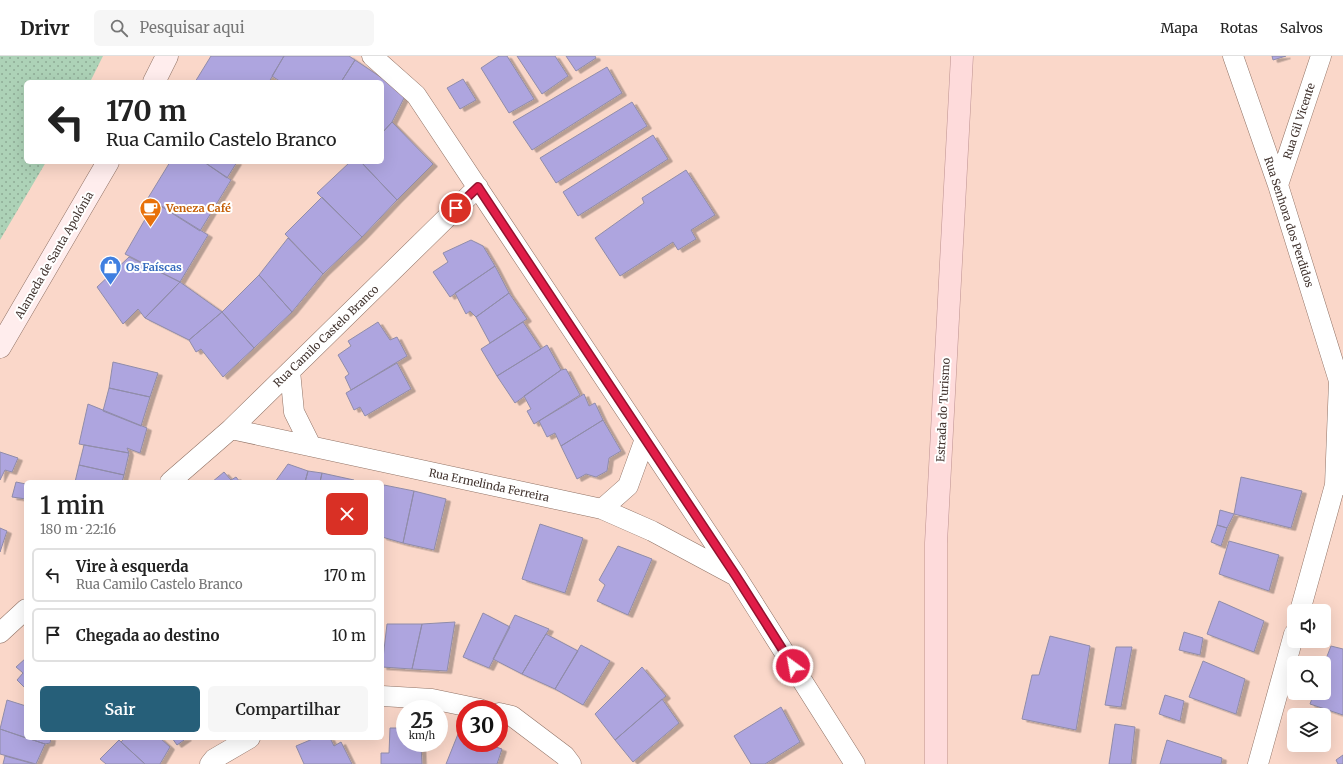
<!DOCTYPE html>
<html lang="pt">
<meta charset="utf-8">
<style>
body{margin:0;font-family:Merriweather,serif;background:#f6f6f6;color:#222;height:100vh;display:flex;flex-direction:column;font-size:15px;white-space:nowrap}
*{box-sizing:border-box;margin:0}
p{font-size:13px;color:#767676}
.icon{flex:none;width:22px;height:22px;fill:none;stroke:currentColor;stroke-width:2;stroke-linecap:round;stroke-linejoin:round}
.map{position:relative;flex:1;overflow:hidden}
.panel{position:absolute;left:24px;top:424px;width:360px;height:260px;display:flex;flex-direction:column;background:#fff;border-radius:6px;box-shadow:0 4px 16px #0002}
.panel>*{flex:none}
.top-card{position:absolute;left:24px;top:24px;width:360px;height:84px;border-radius:6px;box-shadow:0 4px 16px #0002;background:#fff;color:#222;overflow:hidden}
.tools{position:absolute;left:1287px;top:548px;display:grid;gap:8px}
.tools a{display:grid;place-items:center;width:44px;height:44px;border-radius:6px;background:#fff;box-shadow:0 4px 16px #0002;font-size:20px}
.speed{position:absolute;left:396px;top:644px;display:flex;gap:8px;font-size:20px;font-weight:700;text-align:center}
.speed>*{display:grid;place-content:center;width:52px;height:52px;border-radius:50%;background:#fff;box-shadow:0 4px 16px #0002;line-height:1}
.speed small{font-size:10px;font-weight:400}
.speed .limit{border:6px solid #d22;background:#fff;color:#111}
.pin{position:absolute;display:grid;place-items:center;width:34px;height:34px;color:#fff;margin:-17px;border:2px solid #fff;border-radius:50%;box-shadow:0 1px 4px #0007}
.me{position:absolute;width:44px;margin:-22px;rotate:328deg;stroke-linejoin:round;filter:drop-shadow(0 0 3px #0008)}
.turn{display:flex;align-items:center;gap:14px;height:84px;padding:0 16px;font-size:18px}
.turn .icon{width:52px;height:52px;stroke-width:2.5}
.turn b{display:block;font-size:28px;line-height:34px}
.round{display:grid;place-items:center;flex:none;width:42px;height:42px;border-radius:6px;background:#f6f6f6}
.headline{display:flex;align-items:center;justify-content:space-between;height:68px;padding:0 16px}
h1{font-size:24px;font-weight:600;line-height:30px}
.button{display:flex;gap:8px;margin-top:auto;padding:8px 16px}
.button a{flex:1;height:46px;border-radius:6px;background:#265f79;color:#fff;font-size:16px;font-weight:600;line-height:46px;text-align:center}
.button a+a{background:#f6f6f6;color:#222}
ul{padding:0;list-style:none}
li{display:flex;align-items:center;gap:12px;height:54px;margin:0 8px 6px;padding:0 8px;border:2px solid #e0e0e0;border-radius:6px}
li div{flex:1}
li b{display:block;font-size:15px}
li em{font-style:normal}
header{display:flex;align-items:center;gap:24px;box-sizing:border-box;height:56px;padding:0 20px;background:#fff;border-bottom:1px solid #e0e0e0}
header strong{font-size:19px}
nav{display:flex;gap:22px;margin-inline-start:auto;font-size:14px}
.search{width:280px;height:36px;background:#f6f6f6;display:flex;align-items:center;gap:10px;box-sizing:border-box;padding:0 14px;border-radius:6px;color:#767676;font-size:15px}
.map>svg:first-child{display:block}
.garden{fill:url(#garden-dots)}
.building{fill:#aea5df;stroke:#908ca9;filter:url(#shadow)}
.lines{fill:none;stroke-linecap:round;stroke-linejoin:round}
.street-casing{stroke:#907265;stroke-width:21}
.secondary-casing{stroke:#907265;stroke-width:23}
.primary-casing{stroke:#bd9190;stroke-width:23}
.street{stroke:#fff;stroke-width:20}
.secondary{stroke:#ffeded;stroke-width:22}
.primary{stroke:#fedbdb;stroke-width:22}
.route-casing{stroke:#92132f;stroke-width:10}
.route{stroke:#e11d48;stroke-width:7}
.labels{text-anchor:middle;stroke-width:4;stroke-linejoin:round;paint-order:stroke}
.street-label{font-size:11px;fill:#433530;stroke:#fff}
.food-label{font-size:11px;font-weight:bold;fill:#c56008;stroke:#fff;text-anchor:start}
.shop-label{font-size:11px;font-weight:bold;fill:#366cbe;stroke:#fff;text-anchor:start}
</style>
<header>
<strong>Drivr</strong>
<div class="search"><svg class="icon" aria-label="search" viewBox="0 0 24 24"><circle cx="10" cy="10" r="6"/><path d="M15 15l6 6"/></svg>Pesquisar aqui</div>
<nav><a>Mapa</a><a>Rotas</a><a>Salvos</a></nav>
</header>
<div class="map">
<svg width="1343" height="708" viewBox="0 0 1343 708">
<defs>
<pattern id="garden-dots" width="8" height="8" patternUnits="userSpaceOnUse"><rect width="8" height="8" fill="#add2b7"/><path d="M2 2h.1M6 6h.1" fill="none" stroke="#8eab95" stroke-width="1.8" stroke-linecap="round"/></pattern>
<filter id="shadow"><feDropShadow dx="4.5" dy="2.5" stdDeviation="0" flood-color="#0004"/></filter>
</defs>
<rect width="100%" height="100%" fill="#fad7c9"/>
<!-- garden -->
<path class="garden" d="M0,0H103L90,26H26V106H46L0,184Z"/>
<!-- building -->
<path class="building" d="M211,0H284L269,26H195Z
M284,0H349L355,4L341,26H281L272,20Z
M499,0H507L534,43L509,57L481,12Z
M517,0H555L568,20L542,38Z
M566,0H595L596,2L576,15Z
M1272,0H1286L1273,4Z
M355,4L406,38L392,66L382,77V26H341Z
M607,11L622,37L532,94L513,66Z
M463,23L476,44L460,53L447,32Z
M632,46L647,70L556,127L540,102Z
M392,66L433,108L397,144L361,106H382V77Z
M653,79L668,103L578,160L563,136Z
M170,106H204L231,124L200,175L148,142Z
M204,106H237L227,122Z
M350,106H361L397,144L362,181L317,137Z
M686,114L715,159L691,174L696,183L678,194L673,186L620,220L595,182L644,147L642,142Z
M322,141L362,181L323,218L285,178Z
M155,146L208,179L180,226L125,198Z
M288,182L323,218L292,256L259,219Z
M471,184L483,190L495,210L450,241L433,216L448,206L443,197Z
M129,201L180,226L145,262L138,253L123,268L97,231Z
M495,210L509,237L476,261L470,255L466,258L455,237Z
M259,219L292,256L254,292L222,256Z
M180,226L222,256L189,284L145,262Z
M509,237L527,263L490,287L476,261Z
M222,256L254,292L223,321L201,293L196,296L189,284Z
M378,266L390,284L397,281L407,300L351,334L345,321L349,318L338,299L351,290L348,285Z
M523,266L541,293L497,320L481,293Z
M547,289L561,314L515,347L497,320Z
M113,306L158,317L150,341L109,332Z
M397,307L411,333L365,360L360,351L354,354L346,337Z
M566,313L580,339L534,368L527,355L531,353L524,340L561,314Z
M109,332L150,341L141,370L103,355Z
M584,338L589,350L595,347L603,364L561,390L555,377L547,381L539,365Z
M88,348L147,372L140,397L127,392L129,397L79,388Z
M603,364L621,395L609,402L607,415L596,421L586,418L577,423L561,390Z
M84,389L129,397L124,419L79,409Z
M0,396L18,402L12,416L5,414L0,424Z
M288,408L308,415L305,426H275Z
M79,409L124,419L122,426H75Z
M308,415L322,417L320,426H305Z
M224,416L231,424L236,421L240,426H212Z
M322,417L354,424L353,426H320Z
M1241,421L1302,435L1291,472L1234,458Z
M16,426L26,428V443L12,441Z
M384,429L414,435L403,487L382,481V439Z
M414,435L446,443L434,494L403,487Z
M1220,454L1234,458L1227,472L1217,469Z
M540,468L583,482L565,537L522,523Z
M1217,469L1227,472L1221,490L1211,486Z
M0,472L7,475L0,496Z
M1229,485L1279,499L1269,535L1219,518Z
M618,490L652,503L628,559L597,545L605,529L599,524Z
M1219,545L1264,565L1254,596L1207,578Z
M483,557L510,571L489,612L463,601Z
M515,559L549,573L522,618L493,603Z
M455,566L447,615L412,613L422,568Z
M387,568H422L412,613L382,611Z
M1184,576L1203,582L1200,599L1179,594Z
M546,578L578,595L555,633L522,618Z
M1050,580L1090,590L1076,674L1022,663L1032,619H1039Z
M581,589L610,605L583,649L555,633Z
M1331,590L1343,593V659L1310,648L1314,637H1324V608Z
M1116,591H1132L1121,651L1105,649Z
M26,602V633L17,624L23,617L16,611Z
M1203,605L1245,623L1236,658L1189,641Z
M642,611L666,640L615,684L595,658Z
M1165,639L1184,645L1180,665L1159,658Z
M662,643L679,667L633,706L615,684Z
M7,644L26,650V682L0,673Z
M781,651L800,686L765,708H751L734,680Z
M1115,668L1135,671L1131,708H1109Z
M390,672H405V687H429L421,689L422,708H381V697H389Z
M0,673L45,688L36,708L0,698Z
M458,678L465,680V687H484L502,693L497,708H446Z
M27,682H51L50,687L45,688Z
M125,682H160L170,691L160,708H145L121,686Z
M172,682H187L177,689Z
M315,682H330L334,690L341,686L352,708H304L296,690Z
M119,684L121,686L145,708H106L100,703Z
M1167,684L1222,702L1221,708H1160Z
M1343,699V708H1338L1336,704Z
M5,700L34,708H3Z"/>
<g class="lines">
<defs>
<path id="street" d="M372,0L416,39L736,520L855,708
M1233,0L1278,129L1339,325L1343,332
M1278,129L1321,0
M290,315L294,356L311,390
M231,373L602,453L652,475L734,519
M170,426L231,373L478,131
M1335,429L1339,325
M602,453L628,430L645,383
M1300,555L1335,429H1343
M0,577L26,553
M382,640L432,643L480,653
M499,657L512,660L565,700L571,708
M210,708L214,703L250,682
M1258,708L1294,578"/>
<path id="secondary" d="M154,26L167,0
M0,291L108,106"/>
<path id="primary" d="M936,708V487L962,0"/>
</defs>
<!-- street casing -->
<use href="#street" class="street-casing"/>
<!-- secondary casing -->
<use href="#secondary" class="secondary-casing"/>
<!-- primary casing -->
<use href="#primary" class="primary-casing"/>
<!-- street -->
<use href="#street" class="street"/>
<!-- secondary -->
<use href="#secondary" class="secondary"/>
<!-- primary -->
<use href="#primary" class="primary"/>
</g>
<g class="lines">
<defs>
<path id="route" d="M456,152L478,131L736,520L793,610"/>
</defs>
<!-- route casing -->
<use href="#route" class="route-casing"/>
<!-- route -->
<use href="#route" class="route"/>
</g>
<!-- icons -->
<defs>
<symbol id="cafe-pin" viewBox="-11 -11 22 30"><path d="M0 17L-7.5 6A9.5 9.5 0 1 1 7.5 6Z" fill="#e8710a" stroke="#fff"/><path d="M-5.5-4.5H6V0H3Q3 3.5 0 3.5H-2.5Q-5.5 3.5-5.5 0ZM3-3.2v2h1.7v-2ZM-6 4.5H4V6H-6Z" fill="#fff"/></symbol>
<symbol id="shop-pin" viewBox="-11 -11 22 30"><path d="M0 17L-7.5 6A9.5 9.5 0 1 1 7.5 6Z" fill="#3f7fe0" stroke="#fff"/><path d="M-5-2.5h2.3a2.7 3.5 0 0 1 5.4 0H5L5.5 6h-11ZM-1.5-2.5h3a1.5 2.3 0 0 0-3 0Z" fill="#fff"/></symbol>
</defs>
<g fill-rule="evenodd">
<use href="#cafe-pin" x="138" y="140" width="25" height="34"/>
<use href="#shop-pin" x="98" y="198" width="25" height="34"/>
</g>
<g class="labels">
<!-- street labels -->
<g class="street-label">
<text transform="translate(1299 65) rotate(-72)" y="4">Rua Gil Vicente</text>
<text transform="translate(1289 166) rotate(72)" y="4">Rua Senhora dos Perdidos</text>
<text transform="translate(54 199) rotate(-60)" y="4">Alameda de Santa Apolónia</text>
<text transform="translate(326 280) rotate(-44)" y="4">Rua Camilo Castelo Branco</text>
<text transform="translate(943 354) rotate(-87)" y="4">Estrada do Turismo</text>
<text transform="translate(489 429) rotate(12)" y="4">Rua Ermelinda Ferreira</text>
</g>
<!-- food labels -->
<g class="food-label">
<text x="166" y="156">Veneza Café</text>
</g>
<!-- shop labels -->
<g class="shop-label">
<text x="126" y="215">Os Faíscas</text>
</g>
</g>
</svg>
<div class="tools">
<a><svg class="icon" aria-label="sound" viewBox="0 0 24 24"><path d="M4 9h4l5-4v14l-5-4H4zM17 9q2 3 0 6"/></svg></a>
<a><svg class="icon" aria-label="search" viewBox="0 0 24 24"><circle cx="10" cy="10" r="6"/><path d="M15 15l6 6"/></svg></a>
<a><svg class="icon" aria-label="layers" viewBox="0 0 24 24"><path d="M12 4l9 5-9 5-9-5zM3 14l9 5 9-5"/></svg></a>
</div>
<div class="speed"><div>25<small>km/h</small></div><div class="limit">30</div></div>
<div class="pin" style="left:456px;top:152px;background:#d93025"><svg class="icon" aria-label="arrive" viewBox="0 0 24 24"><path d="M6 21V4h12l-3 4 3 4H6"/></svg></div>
<svg class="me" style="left:793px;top:610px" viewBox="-20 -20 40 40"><circle r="17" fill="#e11d48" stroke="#fff" stroke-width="3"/><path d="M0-11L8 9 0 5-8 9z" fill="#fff"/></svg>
<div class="top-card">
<div class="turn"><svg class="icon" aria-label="left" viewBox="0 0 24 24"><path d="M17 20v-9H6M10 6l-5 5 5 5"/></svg><div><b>170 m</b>Rua Camilo Castelo Branco</div></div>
</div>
<section class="panel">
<div class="headline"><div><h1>1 min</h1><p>180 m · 22:16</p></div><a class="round" style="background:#d93025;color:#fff"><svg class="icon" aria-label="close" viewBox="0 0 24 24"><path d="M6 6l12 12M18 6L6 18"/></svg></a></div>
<ul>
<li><svg class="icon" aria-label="left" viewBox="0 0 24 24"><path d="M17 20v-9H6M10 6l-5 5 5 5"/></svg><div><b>Vire à esquerda</b><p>Rua Camilo Castelo Branco</p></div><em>170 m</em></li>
<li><svg class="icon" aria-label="arrive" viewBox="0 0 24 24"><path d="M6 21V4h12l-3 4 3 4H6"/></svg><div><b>Chegada ao destino</b></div><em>10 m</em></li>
</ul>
<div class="button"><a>Sair</a><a>Compartilhar</a></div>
</section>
</div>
